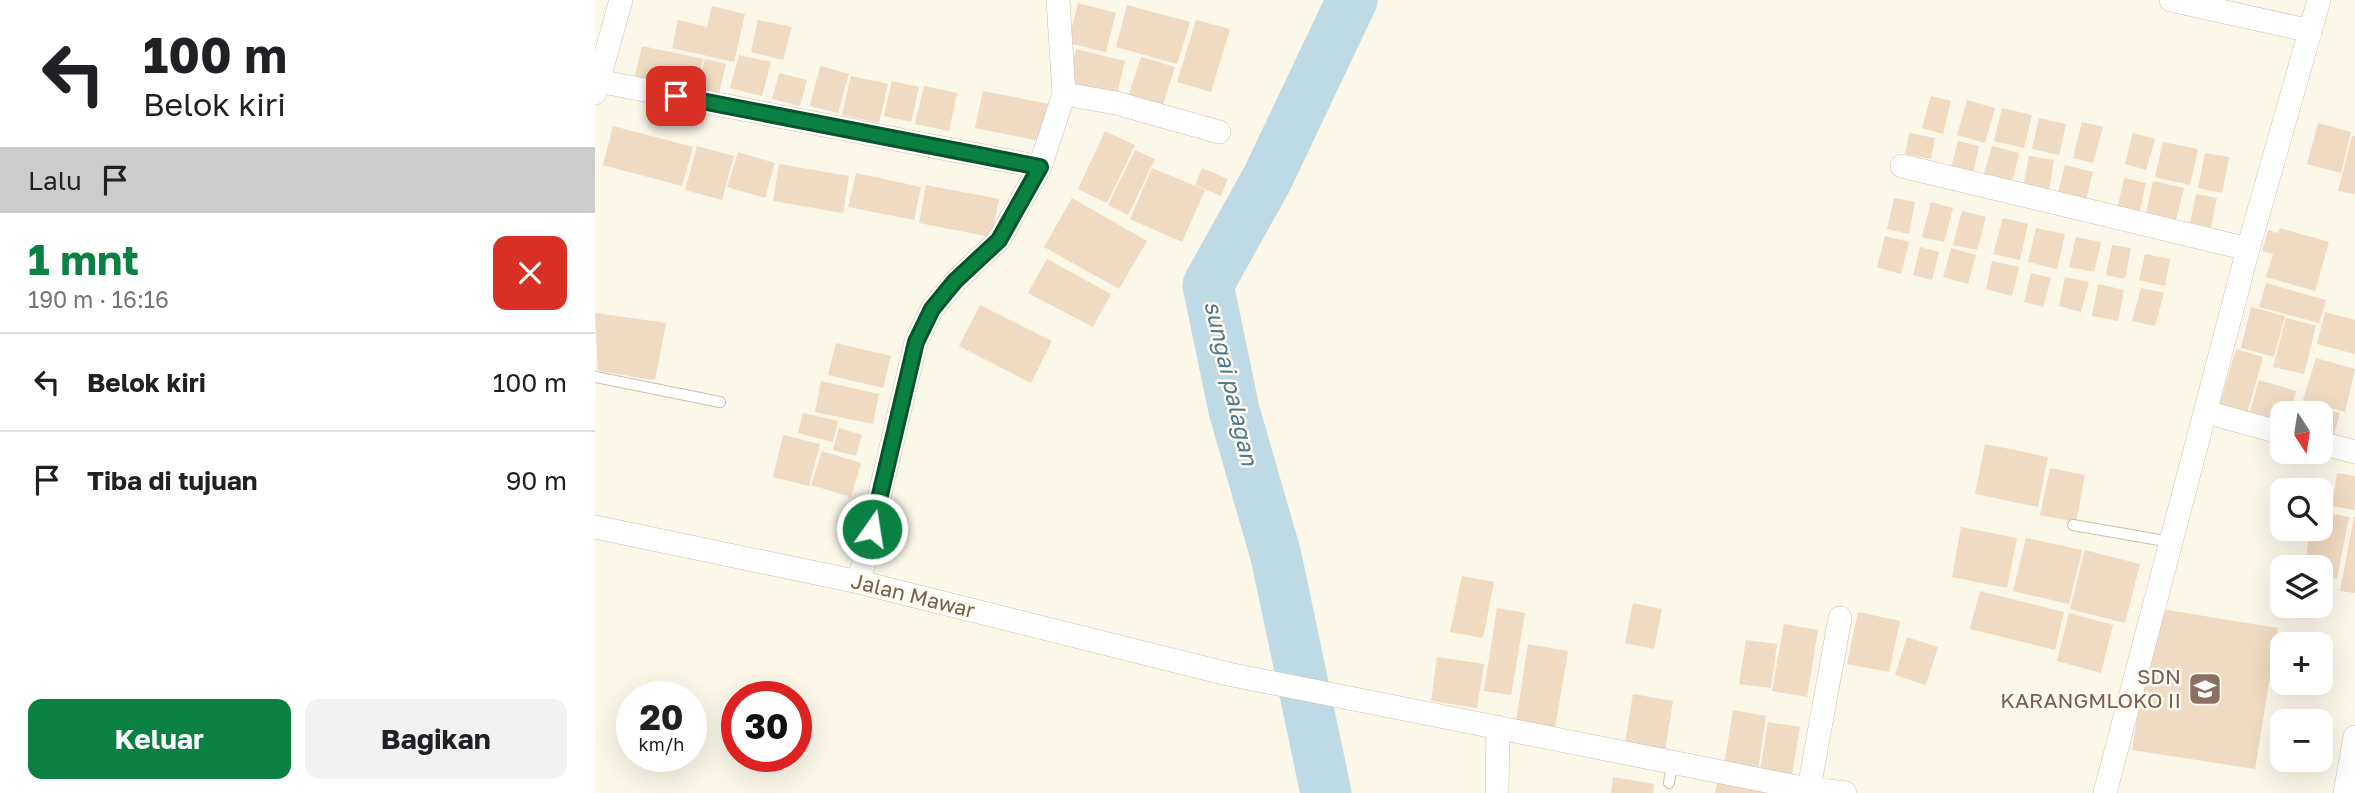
<!DOCTYPE html>
<html lang="id">
<meta charset="utf-8">
<style>
body{margin:0;font-family:"Golos Text",sans-serif;background:#f2f2f2;color:#202124;height:100vh;display:flex;flex-direction:column;font-size:26px;white-space:nowrap}
*{box-sizing:border-box;margin:0}
p{font-size:23px;color:#757577}
.icon{flex:none;width:38px;height:38px;fill:none;stroke:currentColor;stroke-width:2;stroke-linecap:round;stroke-linejoin:round}
.map{position:relative;flex:1;overflow:hidden}
.side{display:flex;flex-direction:column;background:#fff;width:595px}
.side>*{flex:none}
.guide{background:#fff;color:#202124;overflow:hidden}
.needle{width:46px;rotate:168deg}
.tools{position:absolute;left:1675px;top:401px;display:grid;gap:14px}
.tools a{display:grid;place-items:center;width:63px;height:63px;border-radius:14px;background:#fff;box-shadow:0 7px 28px #0002;font-size:35px}
.speed{position:absolute;left:21px;top:681px;display:flex;gap:14px;font-size:35px;font-weight:700;text-align:center}
.speed>*{display:grid;place-content:center;width:91px;height:91px;border-radius:50%;background:#fff;box-shadow:0 7px 28px #0002;line-height:1}
.speed small{font-size:18px;font-weight:400}
.speed .limit{border:10px solid #d22;background:#fff;color:#111}
.pin{position:absolute;display:grid;place-items:center;width:60px;height:60px;color:#fff;margin:-30px;border-radius:14px;box-shadow:0 4px 10px #0006}
.me{position:absolute;width:77px;margin:-38px;rotate:13deg;stroke-linejoin:round;filter:drop-shadow(0 0 5px #0008)}
.turn{display:flex;align-items:center;gap:24px;height:147px;padding:0 28px;font-size:32px}
.turn .icon{width:91px;height:91px;stroke-width:2.5}
.turn b{display:block;font-size:49px;line-height:60px}
.then{display:flex;align-items:center;height:66px;padding:0 28px;background:#0003;gap:14px;font-size:26px}
.round{display:grid;place-items:center;flex:none;width:74px;height:74px;border-radius:14px;background:#f2f2f2}
.headline{display:flex;align-items:center;justify-content:space-between;height:119px;padding:0 28px}
h1{font-size:42px;font-weight:700;line-height:52px;color:#0b8043}
.primary-button{display:flex;gap:14px;margin-top:auto;padding:14px 28px}
.primary-button a{flex:1;height:80px;border-radius:14px;background:#0b8043;color:#fff;font-size:28px;font-weight:700;line-height:80px;text-align:center}
.primary-button a+a{background:#f2f2f2;color:#202124}
ul{padding:0;list-style:none}
li{display:flex;align-items:center;gap:21px;height:98px;padding:0 28px;border-top:2px solid #e0e0e0}
li div{flex:1}
li b{display:block;font-size:26px}
li em{font-style:normal}
main{display:flex;flex:1;min-height:0}
.map>svg:first-child{display:block}
.lines{fill:none;stroke-linecap:round;stroke-linejoin:round}
.river{stroke:#bedae4;stroke-width:51}
.building{fill:#efdac2}
.lane-casing{stroke:#cdc0af;stroke-width:12}
.street-casing{stroke:#cdc0af;stroke-width:24}
.lane{stroke:#fff;stroke-width:10}
.street{stroke:#fff;stroke-width:23}
.route-casing{stroke:#07532c;stroke-width:18}
.route{stroke:#0b8043;stroke-width:12}
.labels{text-anchor:middle;stroke-width:5;stroke-linejoin:round;paint-order:stroke}
.street-label{font-size:21px;fill:#75614e;stroke:#fefaef}
.education-label{font-size:21px;fill:#785e54;stroke:#fefaef;text-anchor:end}
.water-label{font-size:23px;font-style:italic;fill:#4c798d;stroke:#fefaef}
</style>
<main>
<section class="side">
<div class="guide">
<div class="turn"><svg class="icon" aria-label="left" viewBox="0 0 24 24"><path d="M17 20v-9H6M10 6l-5 5 5 5"/></svg><div><b>100 m</b>Belok kiri</div></div>
<div class="then">Lalu<svg class="icon" aria-label="arrive" viewBox="0 0 24 24"><path d="M6 21V4h12l-3 4 3 4H6"/></svg></div>
</div>
<div class="headline"><div><h1>1 mnt</h1><p>190 m · 16:16</p></div><a class="round" style="background:#d93025;color:#fff"><svg class="icon" aria-label="close" viewBox="0 0 24 24"><path d="M6 6l12 12M18 6L6 18"/></svg></a></div>
<ul>
<li><svg class="icon" aria-label="left" viewBox="0 0 24 24"><path d="M17 20v-9H6M10 6l-5 5 5 5"/></svg><div><b>Belok kiri</b></div><em>100 m</em></li>
<li><svg class="icon" aria-label="arrive" viewBox="0 0 24 24"><path d="M6 21V4h12l-3 4 3 4H6"/></svg><div><b>Tiba di tujuan</b></div><em>90 m</em></li>
</ul>
<div class="primary-button"><a>Keluar</a><a>Bagikan</a></div>
</section>
<div class="map">
<svg width="1760" height="793" viewBox="0 0 1760 793">
<rect width="100%" height="100%" fill="#fbf7e9"/>
<g class="lines">
<!-- river -->
<path class="river" d="M731,793L681,556L639,410L613,285L672,179L757,0"/>
</g>
<!-- building -->
<path class="building" d="M483,3L521,13L511,52L473,43Z
M532,5L595,22L582,64L521,47Z
M117,6L150,14L139,62L77,48L83,20L112,27Z
M163,20L197,27L188,60L156,52Z
M601,20L635,29L616,92L582,82Z
M47,46L108,59L101,93L39,79Z
M481,49L530,61L521,98L472,86Z
M144,55L176,62L167,96L135,88Z
M546,57L580,67L566,111L532,101Z
M110,59L131,64L123,97L102,92Z
M225,66L254,74L243,113L215,106Z
M184,73L212,80L205,106L177,99Z
M256,76L293,84L284,123L247,115Z
M297,81L324,87L316,122L289,116Z
M329,86L362,93L354,131L320,124Z
M388,91L453,104L444,141L380,128Z
M1336,96L1356,101L1348,134L1327,128Z
M1372,100L1400,108L1390,143L1362,135Z
M1407,108L1437,115L1429,148L1399,141Z
M1444,118L1471,124L1464,155L1437,149Z
M1487,122L1508,127L1498,163L1478,158Z
M1723,123L1756,132L1746,173L1712,164Z
M18,126L98,147L87,186L8,165Z
M510,131L540,145L512,203L483,189Z
M1314,133L1340,138L1336,159L1310,154Z
M1538,133L1560,139L1551,170L1530,164Z
M1757,136H1760V194L1743,191Z
M1363,141L1384,146L1377,177L1355,172Z
M1568,142L1603,149L1595,185L1560,177Z
M102,146L139,156L127,200L90,190Z
M1397,146L1424,153L1416,187L1387,180Z
M540,150L560,159L533,215L513,205Z
M143,152L180,163L170,198L132,187Z
M1610,153L1634,157L1627,193L1603,188Z
M1434,156L1459,160L1453,196L1427,192Z
M184,164L254,176L248,213L178,201Z
M1470,165L1498,172L1490,203L1462,197Z
M557,168L610,190L587,242L535,219Z
M607,168L633,179L626,196L600,185Z
M261,173L326,187L319,220L253,207Z
M1529,178L1551,183L1544,215L1522,210Z
M1558,181L1589,188L1580,224L1550,217Z
M331,185L404,199L396,237L324,223Z
M1601,194L1622,198L1616,227L1595,223Z
M477,198L552,241L524,289L449,247Z
M1299,198L1320,202L1314,234L1292,229Z
M1336,202L1358,208L1349,242L1327,237Z
M1367,211L1391,217L1382,250L1358,245Z
M1408,218L1433,224L1425,260L1398,254Z
M1441,228L1470,234L1462,269L1433,262Z
M1685,228L1734,242L1720,291L1671,277L1678,254L1667,251L1673,230L1683,233Z
M1290,236L1314,242L1306,274L1282,267Z
M1481,237L1506,242L1499,272L1474,267Z
M1517,245L1536,248L1530,279L1511,275Z
M1325,247L1344,252L1337,280L1318,275Z
M1356,248L1381,255L1373,284L1348,277Z
M1550,254L1575,259L1570,286L1544,280Z
M452,259L516,294L498,327L433,293Z
M1397,261L1424,267L1417,296L1391,289Z
M1436,273L1456,278L1448,307L1429,302Z
M1470,277L1494,282L1486,312L1464,306Z
M1671,283L1731,300L1724,323L1664,307Z
M1503,284L1529,290L1523,321L1497,316Z
M1546,288L1569,293L1560,326L1537,321Z
M385,305L457,341L436,383L364,346Z
M1656,307L1690,316L1679,357L1646,348Z
M1730,312L1760,320V354L1722,344Z
M0,313L71,323L60,380L3,371Z
M1691,318L1721,326L1709,374L1678,367Z
M241,343L296,356L288,388L233,375Z
M1641,349L1668,357L1651,418L1623,410Z
M1721,358L1760,369L1750,412L1708,400Z
M1664,380L1701,391L1695,413H1687V425L1654,415Z
M226,381L284,394L278,424L220,412Z
M1705,402L1745,413L1739,435L1726,432V413H1702Z
M208,413L243,421L238,442L203,433Z
M244,428L267,435L261,456L238,450Z
M188,435L225,444L214,486L178,477Z
M1390,444L1453,457L1443,507L1380,494Z
M227,451L266,463L256,497L216,485Z
M1455,468L1490,475L1481,522L1445,515Z
M1742,473L1760,476V510L1737,506Z
M1726,512L1754,517L1742,579L1726,576V567H1709L1716,528H1726Z
M1759,517H1760V593L1745,591Z
M1366,527L1422,538L1412,588L1357,577Z
M1431,538L1487,550L1474,604L1418,591Z
M1490,550L1545,564L1530,623L1475,609Z
M867,576L899,582L888,638L855,632Z
M1385,591L1469,612L1460,650L1375,629Z
M1038,603L1067,609L1059,649L1030,643Z
M902,608L930,613L916,695L889,691Z
M1560,608L1683,628L1660,769L1537,750Z
M1263,612L1305,621L1294,672L1252,664Z
M1474,613L1518,625L1506,673L1462,661Z
M1189,624L1223,630L1212,697L1177,691Z
M1312,637L1343,647L1331,685L1300,675Z
M1151,640L1182,644L1176,688L1144,684Z
M933,644L973,651L960,728L921,722Z
M842,657L889,664L882,708L836,701Z
M1038,694L1078,701L1070,750L1030,744Z
M1138,710L1171,716L1163,771L1129,766Z
M1173,722L1205,727L1197,774L1165,770Z
M1018,777L1059,784L1058,793H1016Z
M1123,779L1189,793H1120Z"/>
<g class="lines">
<defs>
<path id="lane" d="M0,377L125,402
M1478,525L1576,542
M1074,783L1077,762"/>
<path id="street" d="M1576,0L1716,31
M3,81L445,167
M0,93L26,0
M469,94L521,103L624,132
M1307,166L1653,249
M1611,412L1687,433
M1726,443L1760,452
M0,527L264,582L633,674L1202,787L1250,793
M264,582L321,342L337,309L361,281L404,240L445,167L469,94L463,0
M1214,788L1245,618
M902,793L903,727
M1510,793L1653,249L1724,0
M1750,793L1760,737"/>
</defs>
<!-- lane casing -->
<use href="#lane" class="lane-casing"/>
<!-- street casing -->
<use href="#street" class="street-casing"/>
<!-- lane -->
<use href="#lane" class="lane"/>
<!-- street -->
<use href="#street" class="street"/>
</g>
<g class="lines">
<defs>
<path id="route" d="M81,96L445,167L404,240L360,281L337,309L321,342L277,529"/>
</defs>
<!-- route casing -->
<use href="#route" class="route-casing"/>
<!-- route -->
<use href="#route" class="route"/>
</g>
<!-- icons -->
<defs>
<symbol id="school-square" viewBox="-11 -11 22 22"><rect x="-9" y="-9" width="18" height="18" rx="4" fill="#8d6e63" stroke="#fefaef"/><path d="M0-5L7-2L0 1L-7-2ZM-4 1L0 2.5L4 1V4Q0 6-4 4Z" fill="#fff"/></symbol>
</defs>
<g fill-rule="evenodd">
<use href="#school-square" x="1591" y="670" width="38" height="38"/>
</g>
<g class="labels">
<!-- street labels -->
<g class="street-label">
<text transform="translate(318 596) rotate(14)" y="7">Jalan Mawar</text>
</g>
<!-- education labels -->
<g class="education-label">
<text x="1586" y="684">SDN<tspan x="1586" dy="24">KARANGMLOKO II</tspan></text>
</g>
<!-- water labels -->
<g class="water-label">
<text transform="translate(636 383) rotate(77)" y="8">sungai palagan</text>
</g>
</g>
</svg>
<div class="tools">
<a><svg class="needle" viewBox="-14 -14 28 28"><path d="M0-13l5 13h-10z" fill="#e53935"/><path d="M0 13l5-13h-10z" fill="#757577"/></svg></a>
<a><svg class="icon" aria-label="search" viewBox="0 0 24 24"><circle cx="10" cy="10" r="6"/><path d="M15 15l6 6"/></svg></a>
<a><svg class="icon" aria-label="layers" viewBox="0 0 24 24"><path d="M12 4l9 5-9 5-9-5zM3 14l9 5 9-5"/></svg></a>
<a>+</a>
<a>−</a>
</div>
<div class="speed"><div>20<small>km/h</small></div><div class="limit">30</div></div>
<div class="pin" style="left:81px;top:96px;background:#d93025"><svg class="icon" aria-label="arrive" viewBox="0 0 24 24"><path d="M6 21V4h12l-3 4 3 4H6"/></svg></div>
<svg class="me" style="left:277px;top:529px" viewBox="-20 -20 40 40"><circle r="17" fill="#0b8043" stroke="#fff" stroke-width="3"/><path d="M0-11L8 9 0 5-8 9z" fill="#fff"/></svg>
</div>
</main>
